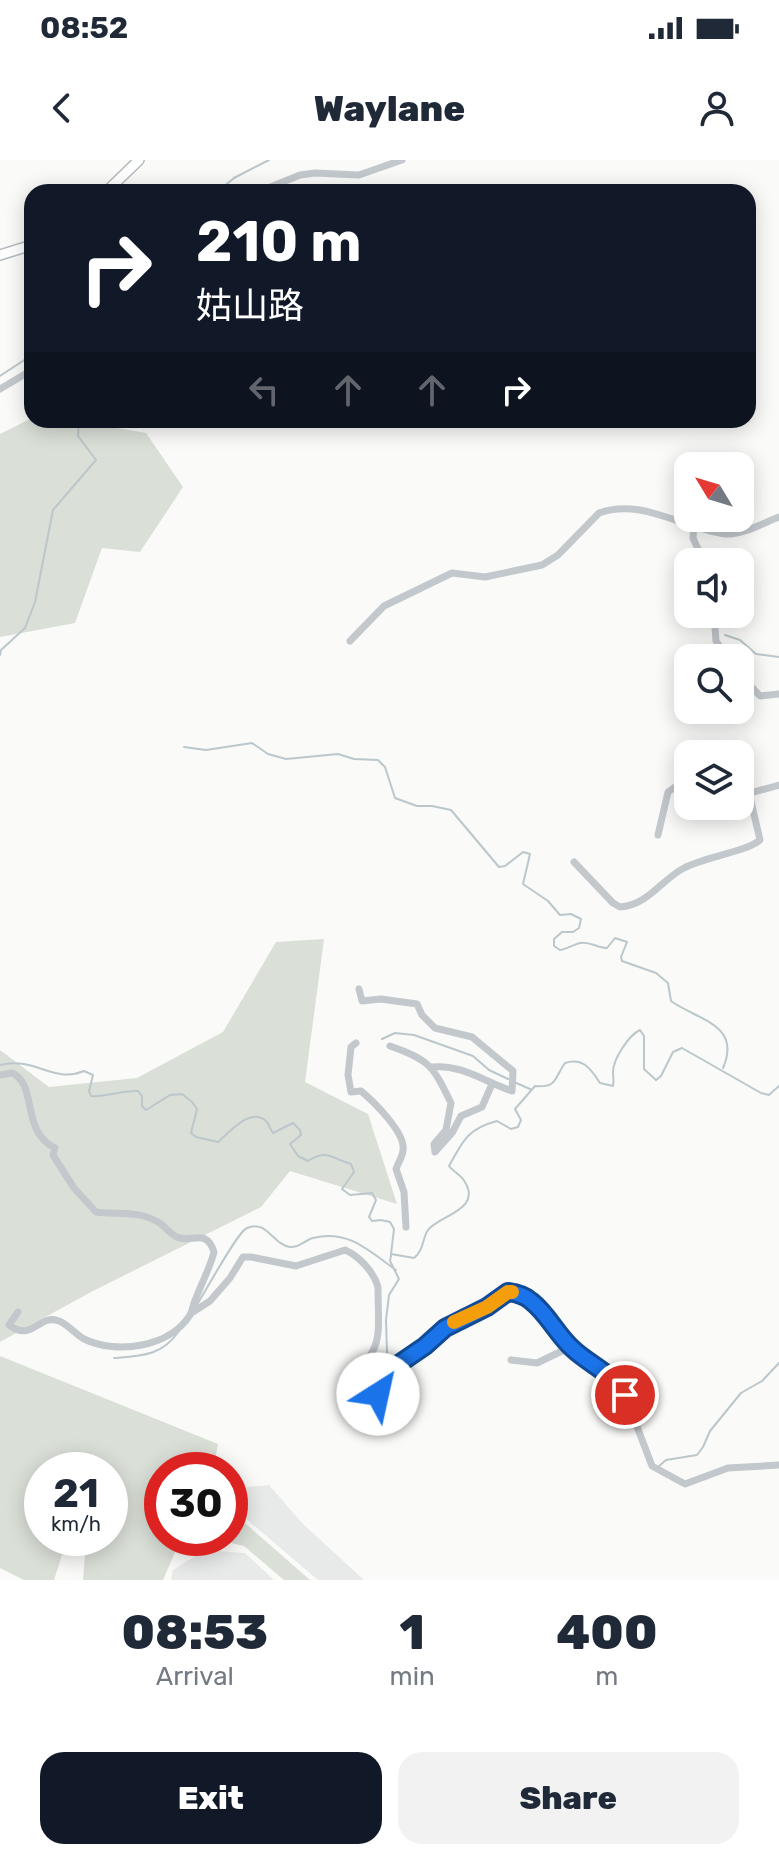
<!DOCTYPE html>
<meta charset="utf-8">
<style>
body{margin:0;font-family:Rubik,"Noto Sans TC",sans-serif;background:#f2f2f3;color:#1f2937;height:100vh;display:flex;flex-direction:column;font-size:30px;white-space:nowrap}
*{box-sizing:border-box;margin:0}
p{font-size:26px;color:#747a83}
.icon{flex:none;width:44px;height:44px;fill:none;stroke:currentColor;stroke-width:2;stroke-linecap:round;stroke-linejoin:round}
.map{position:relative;height:1420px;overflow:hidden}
.sheet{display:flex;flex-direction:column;background:#fff;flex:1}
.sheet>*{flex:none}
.guide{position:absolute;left:24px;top:24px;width:732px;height:244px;border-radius:24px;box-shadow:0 4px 20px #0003;background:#111827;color:#fff;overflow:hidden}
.needle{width:52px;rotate:308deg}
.fabs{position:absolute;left:674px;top:292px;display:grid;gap:16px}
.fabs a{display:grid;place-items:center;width:80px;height:80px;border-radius:16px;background:#fff;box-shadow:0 4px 20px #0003;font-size:40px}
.speed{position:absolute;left:24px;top:1292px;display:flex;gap:16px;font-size:40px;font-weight:700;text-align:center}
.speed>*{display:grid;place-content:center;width:104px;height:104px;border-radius:50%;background:#fff;box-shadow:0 4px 20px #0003;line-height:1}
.speed small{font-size:20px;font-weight:400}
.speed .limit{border:12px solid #d22;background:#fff;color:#111}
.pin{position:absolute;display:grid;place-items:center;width:68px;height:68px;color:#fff;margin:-34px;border:4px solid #fff;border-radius:50%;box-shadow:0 2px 8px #0007}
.me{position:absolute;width:88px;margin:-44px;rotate:35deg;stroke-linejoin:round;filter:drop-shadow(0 0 6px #0008)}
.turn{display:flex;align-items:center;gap:28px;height:168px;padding:0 40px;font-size:36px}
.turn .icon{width:104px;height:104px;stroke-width:2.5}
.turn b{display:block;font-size:56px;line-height:68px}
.lanes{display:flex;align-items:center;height:76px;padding:0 40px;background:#0003;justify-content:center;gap:40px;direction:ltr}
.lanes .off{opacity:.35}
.eta{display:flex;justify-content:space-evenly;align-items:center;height:136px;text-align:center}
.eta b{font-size:48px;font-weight:800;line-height:56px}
.action{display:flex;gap:16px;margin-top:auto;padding:16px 40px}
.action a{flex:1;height:92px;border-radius:24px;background:#111827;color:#fff;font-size:32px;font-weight:800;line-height:92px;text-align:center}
.action a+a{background:#f2f2f3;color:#1f2937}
.status{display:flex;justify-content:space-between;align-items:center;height:56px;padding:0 40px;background:#fff;direction:ltr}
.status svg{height:22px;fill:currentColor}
header{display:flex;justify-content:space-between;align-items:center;height:104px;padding:0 40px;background:#fff;font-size:36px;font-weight:800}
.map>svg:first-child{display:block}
.built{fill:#e8e9e9}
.green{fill:#dadfd7;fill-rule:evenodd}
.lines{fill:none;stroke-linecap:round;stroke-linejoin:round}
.stream{stroke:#bbc7cb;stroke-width:2}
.secondary-casing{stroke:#b3babf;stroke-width:12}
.minor{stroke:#c3c8cc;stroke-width:7}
.secondary{stroke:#fff;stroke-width:9}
.route-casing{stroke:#114b97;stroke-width:20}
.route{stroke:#1a73e8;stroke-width:14}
.slow{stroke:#f59e0b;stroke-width:14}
</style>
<div class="status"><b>08:52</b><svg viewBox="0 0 49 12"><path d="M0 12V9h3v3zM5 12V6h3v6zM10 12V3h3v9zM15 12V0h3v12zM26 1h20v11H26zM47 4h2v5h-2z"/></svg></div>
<header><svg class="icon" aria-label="back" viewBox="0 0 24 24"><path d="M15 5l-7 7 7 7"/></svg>Waylane<svg class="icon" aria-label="person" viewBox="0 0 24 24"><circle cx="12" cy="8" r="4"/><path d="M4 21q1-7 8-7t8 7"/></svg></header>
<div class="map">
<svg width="779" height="1420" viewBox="0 0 779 1420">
<rect width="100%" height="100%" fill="#fafaf8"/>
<!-- built -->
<path class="built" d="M269,1325L302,1363L364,1420H318L230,1345V1329Z
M205,1390L245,1393L274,1420H171L173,1410Z"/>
<!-- green -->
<path class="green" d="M32,258L70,260L146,273L183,327L140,392L102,388L75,463L0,477V274Z
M324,779L305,922L368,954L397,1044L290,1011L261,1047L91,1132L0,1182V890L49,927L137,918L223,872L276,782Z
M0,1196L218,1284L213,1310H162V1378H181L163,1420H83L86,1382L62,1395L54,1420H24L0,1408ZM42,1310H110V1378H42Z
M230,1350L310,1420H284L244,1386L211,1378H230Z"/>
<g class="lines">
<!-- stream -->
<path class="stream" d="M217,32L234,18L269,0
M0,216L32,195
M725,475L740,480L756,494L779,497
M0,495L1,490L25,468L35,442L53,350L96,300L78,276L79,260
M184,587L206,590L252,583L268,594L286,599L338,594L354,599L378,600L385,607L395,638L417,646H432L451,650L499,707L505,706L523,692L530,694L523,724L548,741L560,755L571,754L581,759L579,768L573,772H562L554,779V786L560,790C567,789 572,785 580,783C590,781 597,788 607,788L615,778L627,782L621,797L622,801L656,813L668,823L671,841C697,860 742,864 723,908
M382,879L395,873L414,875L473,896L489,910L508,919
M0,905C34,896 53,924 84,911L93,915L89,931L91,936C104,938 121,930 138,931L142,936V946L146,950L170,935L182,934L192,942L197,949L191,973L196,977L218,982C228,974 250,946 266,961C269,964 270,969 273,973L293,963L300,970L301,975L290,984L298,996L308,1001C327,989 331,998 351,1004L354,1012L342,1029L350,1035L372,1033L376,1040L369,1057L372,1061L381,1060L390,1062L394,1069L391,1094L414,1098C424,1090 422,1079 428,1070C439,1055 485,1050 463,1019C459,1014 453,1011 449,1006C463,981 467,969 497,961L511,969L518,967L521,960L515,949L535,926C558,928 554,918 565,903C583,897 591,909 600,923L613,926C614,921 613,916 613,912C613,899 629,875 640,870L644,876V909L656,920L661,916L673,892L682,888L761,933L769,935L779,926
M514,922L530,929
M196,1146C205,1133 237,1072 247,1068C267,1059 273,1085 290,1087C299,1088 305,1080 313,1078C348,1069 369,1091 396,1110
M114,1198C141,1196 162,1196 179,1171
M377,1205L387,1193L386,1160L389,1135L399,1119L390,1101L391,1095
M658,1307L666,1300L697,1295L703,1287L710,1271L741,1233L762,1221L779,1203"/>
<defs>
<path id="secondary" d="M106,32L139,0
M0,95L32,85"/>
</defs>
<!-- secondary casing -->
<use href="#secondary" class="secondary-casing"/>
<!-- minor -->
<path class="minor" d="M258,32L300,15L315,13L359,15L402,0
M0,229L32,210
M694,365L693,378L704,402
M714,454L716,481L728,498
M350,481L384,446L452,413L485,417L542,405L558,395L599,353C642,337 685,370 726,374C743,375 763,363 779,357
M740,514L760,536L779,534
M740,636L779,625
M658,675L668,632L675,627L688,629
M574,702L613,743L620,747C648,745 661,720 684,708C704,697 746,692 760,680L749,633
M359,829L362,841L381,839L417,844L422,855L435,868L472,877L513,911L512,931C485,922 462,904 432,907
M356,883L351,887L348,915L351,932L361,931C373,941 406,973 403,990C403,996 398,1003 396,1009L404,1032L406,1067
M390,886C430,900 433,906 451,943L446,970L434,984L435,992L452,973L461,956L482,947L492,924
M0,915L12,913C38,924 20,971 55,988L53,995L74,1028L96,1052C118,1055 137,1050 158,1062C165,1066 170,1074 177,1077C191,1084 206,1067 214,1092C210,1108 202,1122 196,1138C193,1143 193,1150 190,1155C170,1187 117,1195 84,1179C76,1175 69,1165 59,1161C39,1153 32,1183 9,1165L18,1152
M193,1152L210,1141L230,1118L243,1097H251L296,1106L345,1090C359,1096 374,1112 378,1127C378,1176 386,1191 342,1222L343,1231L361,1243H368L378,1234L381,1218L387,1212L425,1186L445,1168L487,1147L508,1132C539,1134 554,1170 574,1191
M511,1200L537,1203L562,1191H574L597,1206L620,1225L625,1235L652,1306L685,1324L728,1308L779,1305"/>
<!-- secondary -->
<use href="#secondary" class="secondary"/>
</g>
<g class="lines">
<defs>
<path id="route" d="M378,1234L381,1218L387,1212L425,1186L445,1168L487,1147L508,1132C516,1133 524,1135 531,1141C548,1154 557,1175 573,1189C590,1205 613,1213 625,1235"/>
</defs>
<!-- route casing -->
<use href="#route" class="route-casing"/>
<!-- route -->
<use href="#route" class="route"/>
<!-- slow -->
<path class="slow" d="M454,1162L487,1147L508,1132H512"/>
</g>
</svg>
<div class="fabs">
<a><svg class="needle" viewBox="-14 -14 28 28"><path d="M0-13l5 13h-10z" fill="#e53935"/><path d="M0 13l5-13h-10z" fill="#747a83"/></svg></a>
<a><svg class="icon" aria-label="sound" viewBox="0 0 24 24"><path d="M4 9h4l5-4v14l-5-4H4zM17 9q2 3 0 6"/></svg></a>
<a><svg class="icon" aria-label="search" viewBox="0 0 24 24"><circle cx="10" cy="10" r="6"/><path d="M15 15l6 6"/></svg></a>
<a><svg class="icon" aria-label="layers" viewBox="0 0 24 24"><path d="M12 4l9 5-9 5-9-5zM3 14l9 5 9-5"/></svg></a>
</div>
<div class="speed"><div>21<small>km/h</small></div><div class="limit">30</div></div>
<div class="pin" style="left:625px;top:1235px;background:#d93025"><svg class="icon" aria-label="arrive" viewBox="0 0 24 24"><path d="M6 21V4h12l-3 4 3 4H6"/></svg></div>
<svg class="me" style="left:378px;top:1234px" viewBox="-20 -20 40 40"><circle r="19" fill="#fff"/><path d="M0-13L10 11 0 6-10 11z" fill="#1a73e8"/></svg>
<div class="guide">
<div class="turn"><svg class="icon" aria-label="right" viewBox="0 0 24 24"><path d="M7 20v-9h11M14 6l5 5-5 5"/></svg><div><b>210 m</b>姑山路</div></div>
<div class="lanes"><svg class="icon off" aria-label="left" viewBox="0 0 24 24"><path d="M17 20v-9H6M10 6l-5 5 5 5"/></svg><svg class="icon off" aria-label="ahead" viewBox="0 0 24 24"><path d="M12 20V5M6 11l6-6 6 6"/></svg><svg class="icon off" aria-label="ahead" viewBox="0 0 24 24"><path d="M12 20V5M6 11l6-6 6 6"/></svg><svg class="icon" aria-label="right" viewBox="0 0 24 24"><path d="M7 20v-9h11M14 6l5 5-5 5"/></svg></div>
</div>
</div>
<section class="sheet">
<div class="eta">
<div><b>08:53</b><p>Arrival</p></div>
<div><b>1</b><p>min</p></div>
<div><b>400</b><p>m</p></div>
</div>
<div class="action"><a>Exit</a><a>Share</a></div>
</section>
